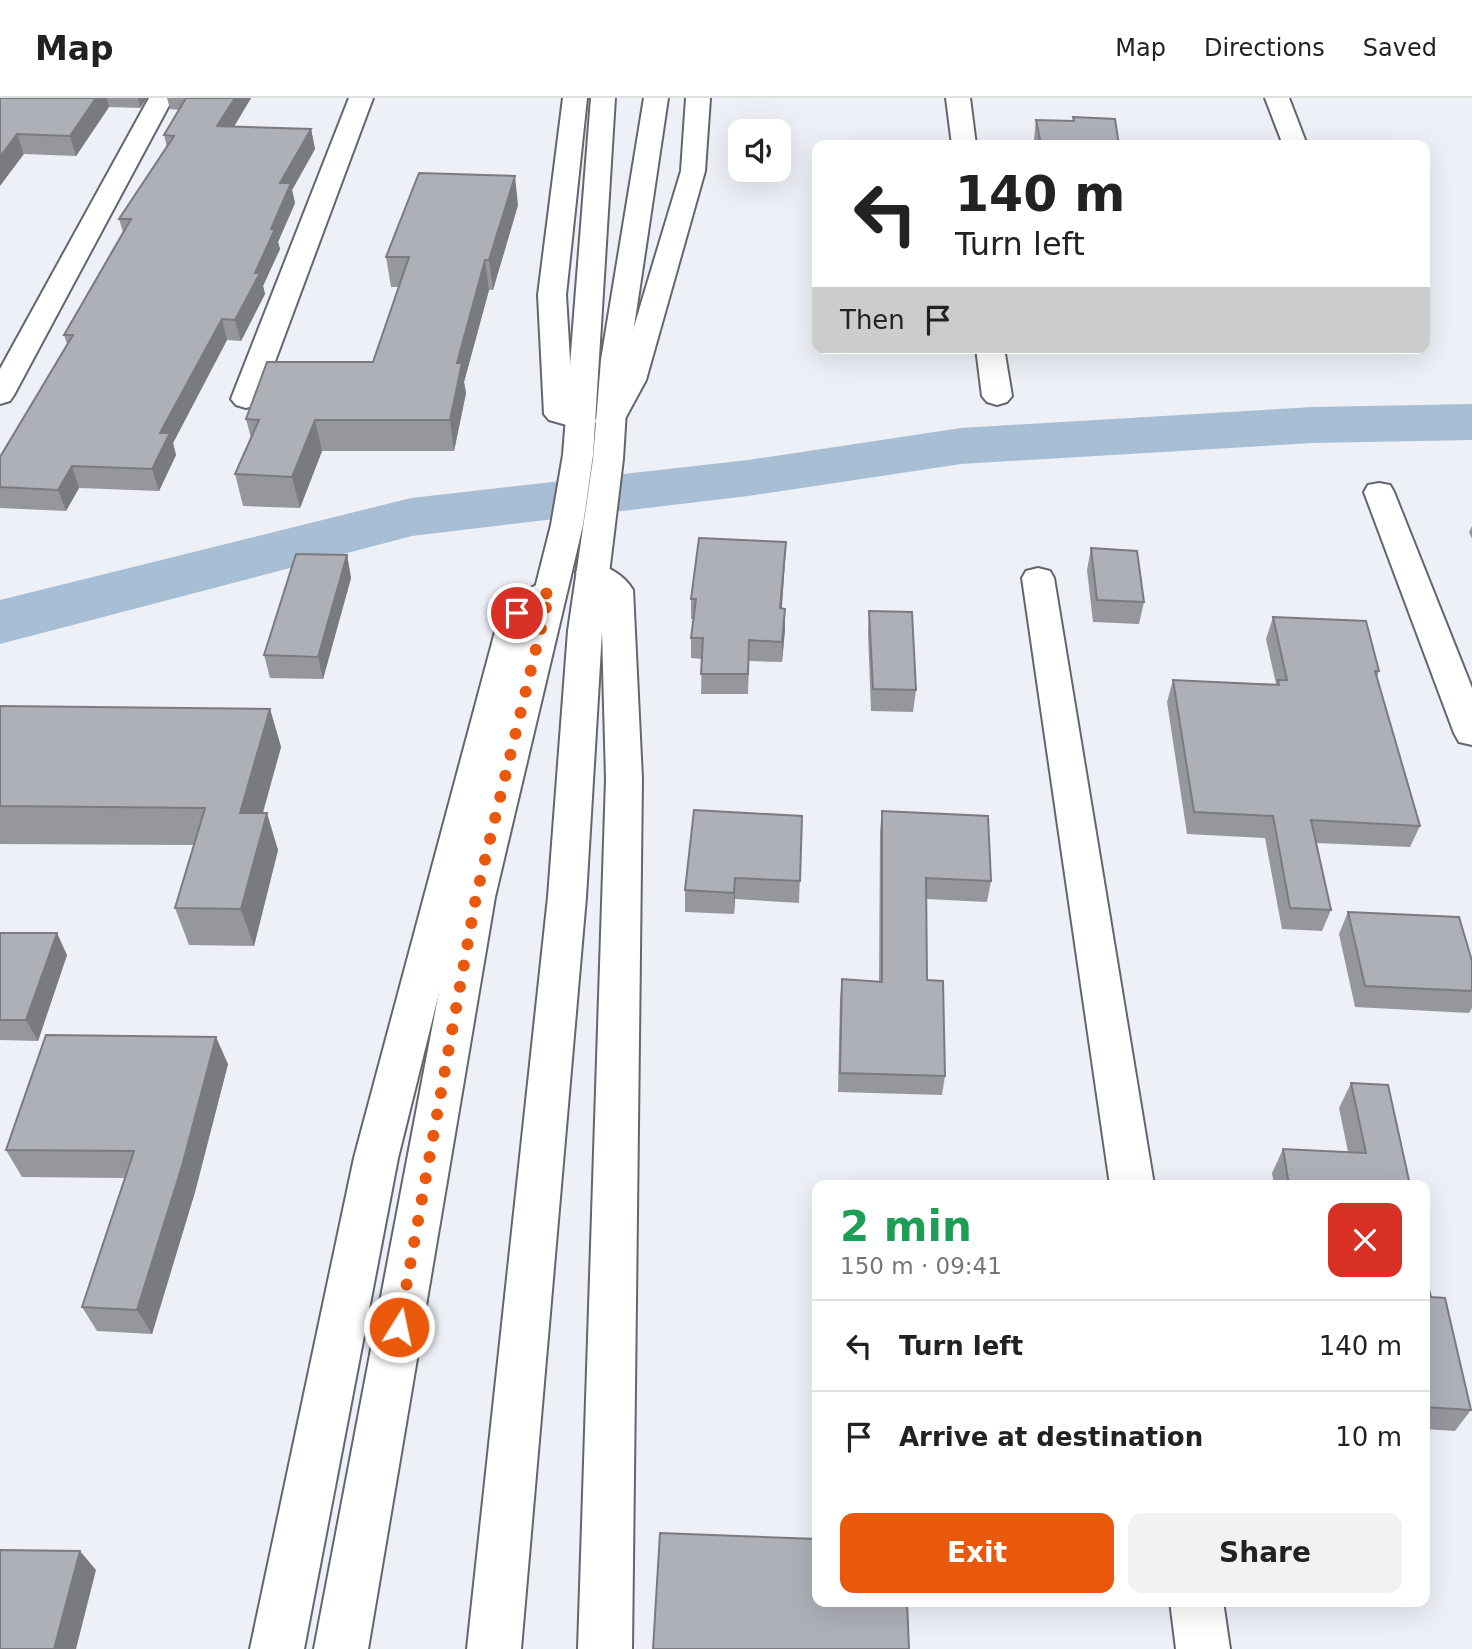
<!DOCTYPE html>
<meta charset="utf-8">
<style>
body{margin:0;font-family:"DejaVu Sans",sans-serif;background:#f2f2f2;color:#222;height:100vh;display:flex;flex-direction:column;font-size:26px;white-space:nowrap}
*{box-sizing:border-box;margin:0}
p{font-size:23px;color:#767676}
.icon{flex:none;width:38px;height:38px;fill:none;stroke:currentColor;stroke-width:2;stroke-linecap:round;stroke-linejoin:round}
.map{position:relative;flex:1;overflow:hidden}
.details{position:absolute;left:812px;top:1082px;width:618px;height:427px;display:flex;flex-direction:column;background:#fff;border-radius:14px;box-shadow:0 7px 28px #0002}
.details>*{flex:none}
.top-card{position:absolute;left:812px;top:42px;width:618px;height:214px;border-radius:14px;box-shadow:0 7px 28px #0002;background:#fff;color:#222;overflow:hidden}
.controls{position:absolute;left:728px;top:21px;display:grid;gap:14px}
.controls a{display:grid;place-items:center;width:63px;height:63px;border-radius:14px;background:#fff;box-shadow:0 7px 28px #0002;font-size:35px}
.pin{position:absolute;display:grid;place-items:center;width:60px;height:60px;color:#fff;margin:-30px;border:4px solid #fff;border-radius:50%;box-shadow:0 2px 7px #0007}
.me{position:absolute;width:77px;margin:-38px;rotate:10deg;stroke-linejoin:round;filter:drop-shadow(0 0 5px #0008)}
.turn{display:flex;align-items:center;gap:24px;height:147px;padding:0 28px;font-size:32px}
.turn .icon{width:91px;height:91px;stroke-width:2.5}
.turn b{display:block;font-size:49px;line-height:60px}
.then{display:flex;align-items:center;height:66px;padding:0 28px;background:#0003;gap:14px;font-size:26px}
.round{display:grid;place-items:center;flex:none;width:74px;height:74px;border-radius:14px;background:#f2f2f2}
.headline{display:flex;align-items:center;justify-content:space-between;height:119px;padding:0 28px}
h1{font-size:42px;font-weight:700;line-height:52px;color:#1e9e55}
.primary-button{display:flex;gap:14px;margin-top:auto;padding:14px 28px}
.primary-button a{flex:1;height:80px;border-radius:14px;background:#ea580c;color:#fff;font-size:28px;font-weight:700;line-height:80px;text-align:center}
.primary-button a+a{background:#f2f2f2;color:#222}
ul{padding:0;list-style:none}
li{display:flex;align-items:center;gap:21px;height:91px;padding:0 28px;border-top:2px solid #e0e0e0}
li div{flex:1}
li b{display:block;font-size:26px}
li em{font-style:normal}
header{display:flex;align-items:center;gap:42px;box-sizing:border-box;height:98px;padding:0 35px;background:#fff;border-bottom:2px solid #e0e0e0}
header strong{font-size:33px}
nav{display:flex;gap:38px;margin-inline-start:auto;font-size:24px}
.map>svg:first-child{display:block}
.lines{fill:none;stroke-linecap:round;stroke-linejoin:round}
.river{fill:#a7bed4;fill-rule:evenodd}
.street-casing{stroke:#63666c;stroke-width:4}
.primary-casing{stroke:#63666c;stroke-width:4}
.street{fill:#fff;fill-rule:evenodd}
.primary{fill:#fff;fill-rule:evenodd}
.wall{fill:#95979d}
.shaded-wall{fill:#797b7f}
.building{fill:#adb0b6;stroke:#797b7f;stroke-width:2}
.route{stroke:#ea580c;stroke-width:12;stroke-dasharray:0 21.6}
</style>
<header>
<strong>Map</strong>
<nav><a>Map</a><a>Directions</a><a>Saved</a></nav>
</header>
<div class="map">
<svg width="1472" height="1551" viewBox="0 0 1472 1551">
<rect width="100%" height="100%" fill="#edf0f7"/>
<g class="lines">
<!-- river -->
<path class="river" d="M1472,306V342L1313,345L961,366L748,398L412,438L0,546V502L411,400L748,362L961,330L1313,309Z"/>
<defs>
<path id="street" d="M149,0H173L14,297L10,303L0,306V271Z
M349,0H373L261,301L256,307L246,310L236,307L231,301Z
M563,0H587L566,197L573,311L591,316L596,322L591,328L581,331L549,322L544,316L538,197Z
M686,0H710L705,73L646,282L620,330L610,333L600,330L595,324L618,282L681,73Z
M946,0H970L976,47H952Z
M1265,0H1289L1307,47H1283Z
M976,250H1004L1012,298L1007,304L997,307L987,304L982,298Z
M1379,385L1390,387L1394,394L1472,590V647L1459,644L1454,635L1364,394L1368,387Z
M592,464C608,468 625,478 633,492L642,681L632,1551H578L606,681L601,496L581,481L576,474L581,467Z
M1038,470L1050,473L1054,480L1154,1087H1110L1022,480L1026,473Z
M550,482L562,486L566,493L562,500L532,520L398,1060L304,1551H250L354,1060L500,515C510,500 533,487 550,482Z
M1170,1503H1223L1230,1551H1176Z"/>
<path id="primary" d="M591,0H615L593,357L583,427L495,799L368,1551H314L457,799L551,427L563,357Z
M644,0H668L629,262L623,361L602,533L586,799L521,1551H467L548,799L568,533L593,361L601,262Z"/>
</defs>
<!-- street casing -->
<use href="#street" class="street-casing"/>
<!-- primary casing -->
<use href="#primary" class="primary-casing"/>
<!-- street -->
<use href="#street" class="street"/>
<!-- primary -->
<use href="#primary" class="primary"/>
</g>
<!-- wall -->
<path class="wall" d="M0,0H147L140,10L109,9L76,58L24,56Z
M167,0H251L234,29L311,31L315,51L292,92L295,105L278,144L280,151L263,188L265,196L241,243L227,242L173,345L176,357L159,393L79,390L66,413L0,410V359L67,246L64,237L123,134L119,121L167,49L164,37L179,12L170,11Z
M1073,19L1119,47H1035L1034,41L1036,22L1073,23Z
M518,107L493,192H489L464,284L466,295L454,353H322L300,410L243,408L235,376L251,340L246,321L373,264L399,189H391L386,159Z
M1472,428V441L1469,434Z
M786,444L782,510L785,531L782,564L749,563L748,596H701L702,561L691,560V540L693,521H691V501Z
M1091,450L1144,504L1139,526L1093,524L1087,472Z
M347,457L351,480L323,581L270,580L264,557Z
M869,513L916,592L913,614L871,613L868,535Z
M1273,519L1379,573L1377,579L1420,728L1410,749L1316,745L1331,812L1322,833L1282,831L1265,740L1187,736L1167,604L1173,582L1276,586L1266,541Z
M0,608L270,611L281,649L263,715L278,752L254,848L189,847L175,810L194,747L0,746Z
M882,713L991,783L987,804L926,801L927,882L945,978L942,997L838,994L840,901L842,881L879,883L880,733Z
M802,718L799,805L735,801L734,816L685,814V792Z
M1348,814L1472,863V910L1469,915L1355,909L1339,836Z
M0,835L67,857L38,943L0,942Z
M228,966L195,1094L152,1236L97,1233L82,1209L125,1080L22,1079L6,1052Z
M1351,985L1410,1087H1274L1272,1075L1283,1051L1348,1054L1339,1010Z
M1424,1171L1431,1199L1471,1312L1455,1333L1424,1331Z"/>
<!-- shaded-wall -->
<path class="shaded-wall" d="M96,0H107L109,9L76,58L70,38Z
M138,0H147L140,10Z
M235,0H251L222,48L217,28Z
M311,31L315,51L292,92L295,105L278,144L280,151L263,188L265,196L241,243L235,222L271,131L280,85Z
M17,36L24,56L0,88V59Z
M515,78L518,107L493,192L489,162Z
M485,162L489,192L464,284L466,295L454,353L450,322L457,265Z
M222,221L227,242L173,345L176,357L159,393L152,371L160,335Z
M315,322L322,353L300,410L292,379Z
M72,368L79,390L66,413L58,392Z
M786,444L785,464L780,531V510Z
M347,457L351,480L323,581L318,559Z
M785,511V531L782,564V544Z
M270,611L281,649L252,752L240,715Z
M267,715L278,752L254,848L241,811Z
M735,780V801L734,816V795Z
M57,835L67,857L38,943L26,922Z
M216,939L228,966L195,1094L152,1236L137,1212Z
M80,1453L96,1472L76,1551H54Z"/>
<!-- building -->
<path class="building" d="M0,0H96L70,38L17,36L0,59Z
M186,0H235L217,28L311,31L280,85H291L271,131H275L255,175H260L235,222L222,221L160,335H170L152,371L72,368L58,392L0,389V359L73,237H64L131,121H119L174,38L164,37Z
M1073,19L1115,21L1119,47H1041L1036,22L1074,23Z
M419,75L515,78L489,162H485L457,265H462L450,322H315L292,379L235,376L259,322L246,321L267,264H373L409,159H386Z
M699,440L786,444L780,510L785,511L782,544L749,542L748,576H701L703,540H691L696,501H691Z
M1091,450L1137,453L1144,504L1097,502Z
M296,456L347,457L318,559L264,557Z
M869,513L912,514L916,592L873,591Z
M1273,519L1366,523L1379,573H1375L1420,728L1311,722L1331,812L1290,810L1273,718L1194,714L1173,582L1279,587L1278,582H1287Z
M0,608L270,611L240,715H267L241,811L175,810L205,710L0,708Z
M694,712L802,718L800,783L735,780L734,795L685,792Z
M882,713L988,718L991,783L926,780L927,882L943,883L945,978L840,975L842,881L882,884Z
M1348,814L1459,819L1472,863V893L1365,888Z
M0,835H57L26,922H0Z
M46,937L216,939L182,1068L137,1212L82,1209L134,1053L6,1052Z
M1351,985L1388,987L1410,1087H1289L1283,1051L1366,1055Z
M1424,1171L1431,1199L1445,1200L1471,1312L1424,1309Z
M660,1435L817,1441V1503H907L909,1551H653Z
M0,1452L80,1453L54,1551H0Z"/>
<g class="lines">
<!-- route -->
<path class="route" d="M399,1229L476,799L550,493L517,515"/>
</g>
</svg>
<div class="controls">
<a><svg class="icon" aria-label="sound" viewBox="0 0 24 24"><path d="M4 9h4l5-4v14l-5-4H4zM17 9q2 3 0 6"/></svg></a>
</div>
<div class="pin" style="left:517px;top:515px;background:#d93025"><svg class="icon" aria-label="arrive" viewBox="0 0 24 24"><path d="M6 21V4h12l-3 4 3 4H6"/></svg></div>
<svg class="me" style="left:399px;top:1229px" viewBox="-20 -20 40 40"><circle r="17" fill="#ea580c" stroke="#fff" stroke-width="3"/><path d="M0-11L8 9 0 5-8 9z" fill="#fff"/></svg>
<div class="top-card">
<div class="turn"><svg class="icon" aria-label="left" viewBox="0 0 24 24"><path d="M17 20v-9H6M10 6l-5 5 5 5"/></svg><div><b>140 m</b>Turn left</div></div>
<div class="then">Then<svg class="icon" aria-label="arrive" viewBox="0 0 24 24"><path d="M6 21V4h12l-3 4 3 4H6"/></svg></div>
</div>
<section class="details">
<div class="headline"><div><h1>2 min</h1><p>150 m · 09:41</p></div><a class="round" style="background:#d93025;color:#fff"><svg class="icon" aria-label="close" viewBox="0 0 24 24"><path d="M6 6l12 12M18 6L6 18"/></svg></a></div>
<ul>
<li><svg class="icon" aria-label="left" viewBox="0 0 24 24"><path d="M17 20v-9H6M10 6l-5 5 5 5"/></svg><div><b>Turn left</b></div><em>140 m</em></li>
<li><svg class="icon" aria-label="arrive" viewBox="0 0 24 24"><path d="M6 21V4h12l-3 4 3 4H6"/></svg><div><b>Arrive at destination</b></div><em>10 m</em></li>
</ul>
<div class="primary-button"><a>Exit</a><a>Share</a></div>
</section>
</div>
